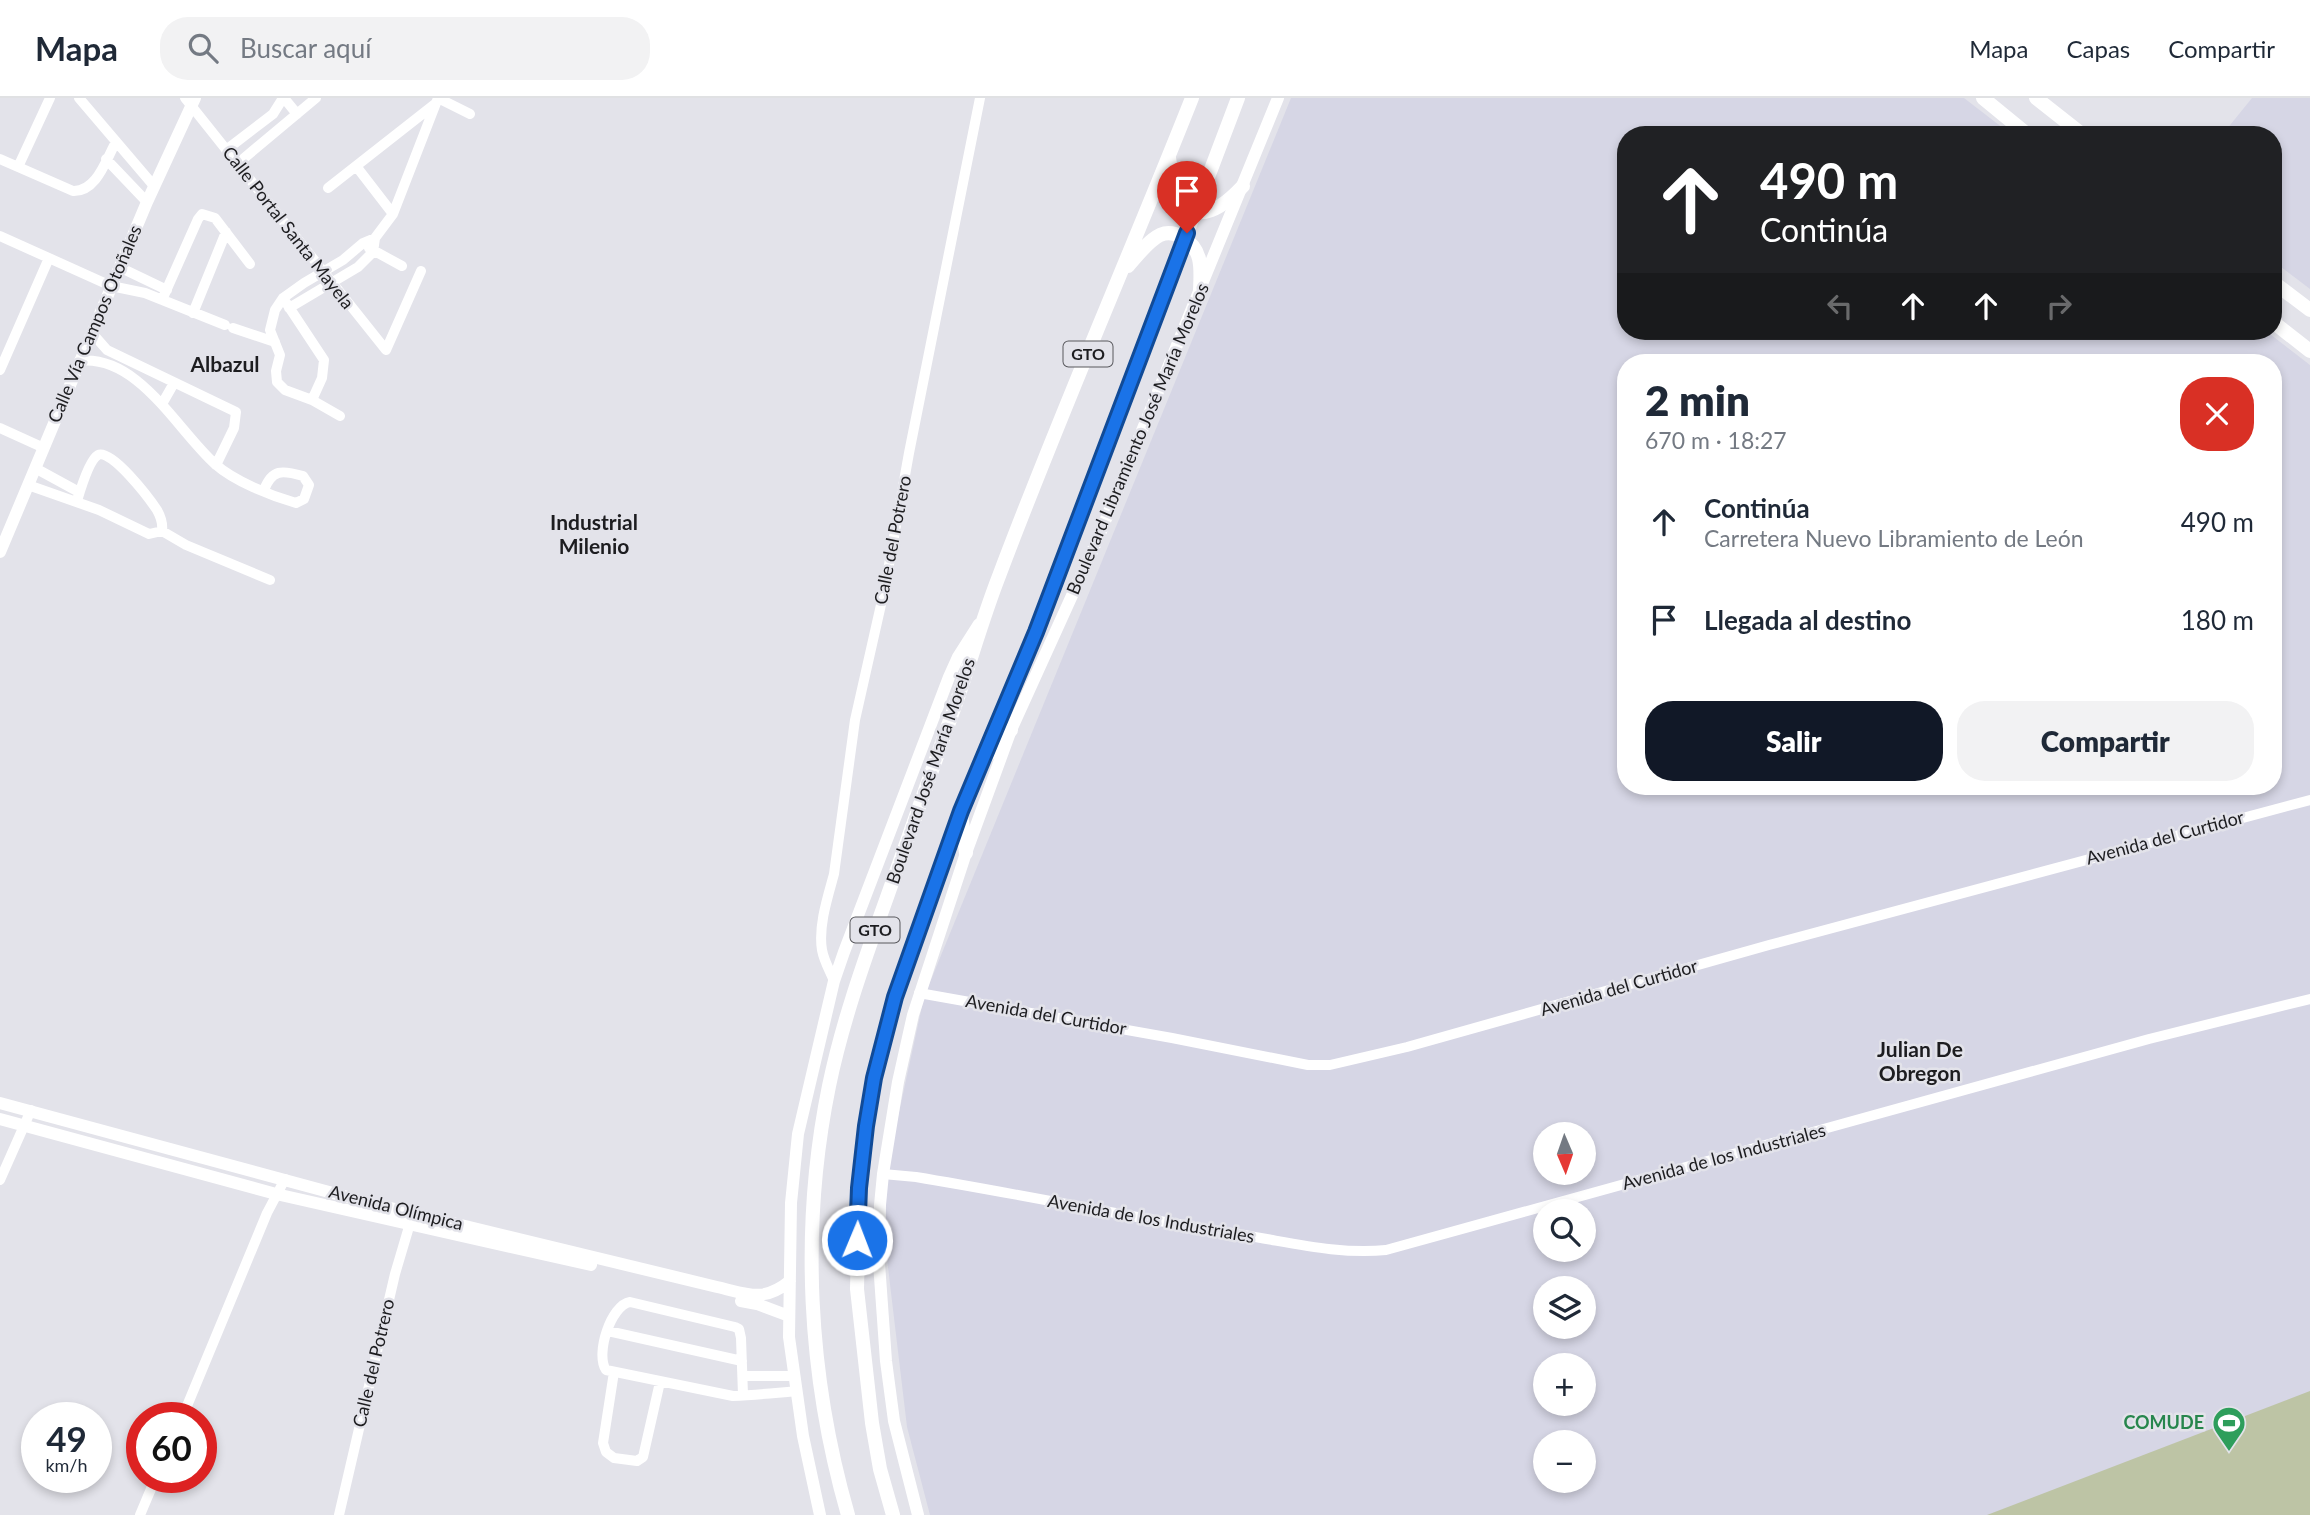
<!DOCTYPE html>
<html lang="es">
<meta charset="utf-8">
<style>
body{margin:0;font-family:Lato,sans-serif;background:#f2f2f3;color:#1f2937;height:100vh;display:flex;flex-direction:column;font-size:26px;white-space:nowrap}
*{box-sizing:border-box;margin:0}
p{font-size:23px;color:#747a83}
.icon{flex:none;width:38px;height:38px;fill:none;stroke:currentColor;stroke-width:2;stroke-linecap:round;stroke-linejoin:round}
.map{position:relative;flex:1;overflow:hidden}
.panel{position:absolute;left:1617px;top:256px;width:665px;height:441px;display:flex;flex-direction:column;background:#fff;border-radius:28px;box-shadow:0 4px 10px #0003}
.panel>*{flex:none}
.top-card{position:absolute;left:1617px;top:28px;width:665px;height:214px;border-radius:28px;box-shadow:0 4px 10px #0003;background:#202124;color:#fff;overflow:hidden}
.needle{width:46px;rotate:178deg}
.buttons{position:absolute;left:1533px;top:1024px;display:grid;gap:14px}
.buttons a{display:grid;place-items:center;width:63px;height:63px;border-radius:50%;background:#fff;box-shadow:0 4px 10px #0003;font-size:35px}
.speed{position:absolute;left:21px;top:1304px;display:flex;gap:14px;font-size:35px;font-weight:700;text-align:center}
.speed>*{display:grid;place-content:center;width:91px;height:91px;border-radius:50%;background:#fff;box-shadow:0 4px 10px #0003;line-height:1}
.speed small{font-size:18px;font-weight:400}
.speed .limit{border:10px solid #d22;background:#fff;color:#111}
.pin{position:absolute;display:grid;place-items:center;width:60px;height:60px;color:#fff;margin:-72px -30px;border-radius:50% 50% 50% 0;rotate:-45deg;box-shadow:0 0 7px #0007}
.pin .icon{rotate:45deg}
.me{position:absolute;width:77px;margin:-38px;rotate:1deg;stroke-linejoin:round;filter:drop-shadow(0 0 5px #0008)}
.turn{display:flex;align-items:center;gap:24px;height:147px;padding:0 28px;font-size:32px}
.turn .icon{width:91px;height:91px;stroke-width:2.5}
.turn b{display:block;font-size:49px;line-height:60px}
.lanes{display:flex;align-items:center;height:66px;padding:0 28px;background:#0003;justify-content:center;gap:35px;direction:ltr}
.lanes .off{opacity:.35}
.round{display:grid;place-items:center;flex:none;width:74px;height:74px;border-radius:28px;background:#f2f2f3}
.head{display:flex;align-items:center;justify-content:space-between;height:119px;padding:0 28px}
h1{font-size:42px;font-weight:800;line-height:52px}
.primary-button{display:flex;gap:14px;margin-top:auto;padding:14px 28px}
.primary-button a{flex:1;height:80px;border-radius:28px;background:#111827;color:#fff;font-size:28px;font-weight:800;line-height:80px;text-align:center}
.primary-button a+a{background:#f2f2f3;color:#1f2937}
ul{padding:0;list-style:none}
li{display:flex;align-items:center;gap:21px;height:98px;padding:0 28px}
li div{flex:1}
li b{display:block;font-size:26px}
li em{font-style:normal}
header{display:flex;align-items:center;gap:42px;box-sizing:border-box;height:98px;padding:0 35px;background:#fff;border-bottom:2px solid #e0e1e3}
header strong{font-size:33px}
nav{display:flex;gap:38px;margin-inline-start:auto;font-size:24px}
.search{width:490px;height:63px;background:#f2f2f3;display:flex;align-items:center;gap:18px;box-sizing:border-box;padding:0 24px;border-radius:28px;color:#747a83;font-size:26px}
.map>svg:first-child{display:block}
.built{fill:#d6d6e5;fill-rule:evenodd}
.green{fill:#bdc4a5}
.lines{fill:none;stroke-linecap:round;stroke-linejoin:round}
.street{stroke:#fff;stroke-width:10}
.secondary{stroke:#fff;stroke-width:12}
.primary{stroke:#fff;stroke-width:14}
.route-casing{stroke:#114b97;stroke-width:18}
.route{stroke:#1a73e8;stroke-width:12}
.labels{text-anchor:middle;stroke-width:5;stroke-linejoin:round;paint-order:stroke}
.shield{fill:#e3e3ea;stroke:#58585d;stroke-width:2}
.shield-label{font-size:16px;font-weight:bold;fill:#1d1d20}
.street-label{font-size:18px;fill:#1d1d20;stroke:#e3e3ea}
.leisure-label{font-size:18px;font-weight:bold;fill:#27864d;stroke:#e3e3ea;text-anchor:end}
.quarter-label{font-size:21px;font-weight:bold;fill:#1d1d20;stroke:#e3e3ea}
</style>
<header>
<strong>Mapa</strong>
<div class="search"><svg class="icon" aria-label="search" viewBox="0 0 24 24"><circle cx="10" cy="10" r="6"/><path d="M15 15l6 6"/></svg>Buscar aquí</div>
<nav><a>Mapa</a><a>Capas</a><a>Compartir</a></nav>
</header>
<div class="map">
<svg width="2310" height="1417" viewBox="0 0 2310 1417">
<rect width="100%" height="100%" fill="#e3e3ea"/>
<!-- built -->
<path class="built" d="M1291,0H1964L2012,37H1626V233H2266L2310,267V1301L1991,1417H930L907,1329L880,1102L924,899ZM1626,264H2273V688H1626ZM1545,1036H1584V1074H1545ZM1545,1113H1584V1152H1545ZM1545,1190H1584V1228H1545ZM1545,1267H1584V1306H1545ZM1545,1344H1584V1382H1545Z
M2252,0H2310V191L2273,163V37H2222Z"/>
<!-- green -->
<path class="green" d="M2310,1293V1417H1987Z"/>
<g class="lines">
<!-- street -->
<path class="street" d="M79,0L154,88
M185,0L386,252L421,173
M284,0L297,16
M438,0L470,16
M226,52L273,16L283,0
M0,61L73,93C97,94 106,61 116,44
M106,61L147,104
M237,66L316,0
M356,68L393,116
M18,69L50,0
M328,90L435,6
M0,138L111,188L145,195L225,227
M369,150L402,168
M119,169L167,192
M283,200L324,262L322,280L312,302
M162,202L198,121L202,116L215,120L250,166
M289,210L358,169L373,154L375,140
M193,215L226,134
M233,230L275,244
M92,235L107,252L236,314L234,330L216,367
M79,263C138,256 177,332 215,366C234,383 271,398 296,405L304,401L309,387L303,378C282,372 272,371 264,392
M0,272L49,160
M162,306L174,285
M340,318L312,302L285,292L277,284L276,273L280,257L270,232L275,212L283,200L304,185L343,162L363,145L375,140L393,116L438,0
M0,330L44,350
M35,370L79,394
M28,387L99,412L149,436L162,433L186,447L270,482
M77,403C80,393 89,362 98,357C111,350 149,400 157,412C161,419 163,425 162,433
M834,883C830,873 824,863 822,852C818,828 828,798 834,776L855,622L885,489L909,355L980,0
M919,895L1172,940L1308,967H1330L1407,949L1769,847L2310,702
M883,1076L916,1079C1025,1097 1133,1120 1243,1137C1289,1144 1339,1157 1386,1152L2149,941L2310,901
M0,1082L31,1012
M608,1233L742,1263
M614,1274L603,1345L606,1354L614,1360L637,1363L643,1359L660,1284
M743,1278H795
M743,1297L741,1240L739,1231L735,1229L630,1204C611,1207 595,1256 606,1272L733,1298C754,1297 776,1295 797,1293
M182,1320L267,1115L285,1081
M140,1417L156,1379
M339,1417L395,1176L411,1122"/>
<!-- secondary -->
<path class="secondary" d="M0,454L147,104L195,0
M0,1005L366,1104L717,1189C748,1196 763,1205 790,1183
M0,1021L276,1096L591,1167
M741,1203L757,1206L789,1218
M820,1417L803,1338L789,1239L791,1105L798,1036L834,883L844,854L949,579L958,559L979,526
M918,1417L894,1323L886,1263L879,1165L880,1107L883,1076L898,984L913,917L966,755L1011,632L1099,438L1278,0"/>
<!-- primary -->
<path class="primary" d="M1983,0L2028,37
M2036,0L2083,37
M1169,60C1177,116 1200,134 1243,88
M1128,168C1137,158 1148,143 1160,137C1167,134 1175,135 1182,139C1203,151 1201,170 1200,192
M2273,184L2310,212
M2273,224L2310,253
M986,659L1011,632
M961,715L966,755
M848,1417C808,1278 800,1130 829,988C842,925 864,863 886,802C908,741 929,680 951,619C968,573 981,524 999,478C1059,318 1129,159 1192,0
M893,1417L880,1371L872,1325L857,1191L860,1073L874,980L895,899L961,713L1036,534L1238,0"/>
</g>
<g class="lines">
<defs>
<path id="route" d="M857,1142L859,1090L866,1028L874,980L895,899L961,713L1036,534L1187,135"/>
</defs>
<!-- route casing -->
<use href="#route" class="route-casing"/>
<!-- route -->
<use href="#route" class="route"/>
</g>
<!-- icons -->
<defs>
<symbol id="stadium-pin" viewBox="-11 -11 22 30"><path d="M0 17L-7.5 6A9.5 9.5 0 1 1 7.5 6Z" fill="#2e9e5b" stroke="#e3e3ea"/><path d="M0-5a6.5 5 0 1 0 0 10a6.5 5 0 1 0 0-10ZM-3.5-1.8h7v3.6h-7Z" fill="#fff"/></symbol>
</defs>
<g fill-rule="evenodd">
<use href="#stadium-pin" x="2210" y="1306" width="38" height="52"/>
</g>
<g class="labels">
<!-- shield labels -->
<g class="shield">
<rect x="1063.5" y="243.5" width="49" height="25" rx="5"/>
<rect x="850.5" y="819.5" width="49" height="25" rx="5"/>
</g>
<g class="shield-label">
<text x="1088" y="262">GTO</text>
<text x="875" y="838">GTO</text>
</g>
<!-- street labels -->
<g class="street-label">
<text transform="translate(288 130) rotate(52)" y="6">Calle Portal Santa Mayela</text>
<text transform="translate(95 226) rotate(-67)" y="6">Calle Vía Campos Otoñales</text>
<text transform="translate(1138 341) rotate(-67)" y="6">Boulevard Libramiento José María Morelos</text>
<text transform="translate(893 442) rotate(-79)" y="6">Calle del Potrero</text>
<text transform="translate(931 673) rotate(-71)" y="6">Boulevard José María Morelos</text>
<text transform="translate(2165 740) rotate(-15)" y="6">Avenida del Curtidor</text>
<text transform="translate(1619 890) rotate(-16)" y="6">Avenida del Curtidor</text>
<text transform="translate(1046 917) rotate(10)" y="6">Avenida del Curtidor</text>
<text transform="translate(1724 1059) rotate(-15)" y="6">Avenida de los Industriales</text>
<text transform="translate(396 1110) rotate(14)" y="6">Avenida Olímpica</text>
<text transform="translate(1151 1121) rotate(10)" y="6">Avenida de los Industriales</text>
<text transform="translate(374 1265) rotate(-77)" y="6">Calle del Potrero</text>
</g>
<!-- leisure labels -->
<g class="leisure-label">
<text x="2204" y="1331">COMUDE</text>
</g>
<!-- quarter labels -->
<g class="quarter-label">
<text x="225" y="274">Albazul</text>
<text x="594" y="432">Industrial<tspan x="594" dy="24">Milenio</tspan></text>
<text x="1920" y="959">Julian De<tspan x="1920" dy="24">Obregon</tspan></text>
</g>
</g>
</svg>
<div class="buttons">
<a><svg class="needle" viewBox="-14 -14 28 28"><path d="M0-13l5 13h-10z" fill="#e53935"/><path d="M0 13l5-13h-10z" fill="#747a83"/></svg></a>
<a><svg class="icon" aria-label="search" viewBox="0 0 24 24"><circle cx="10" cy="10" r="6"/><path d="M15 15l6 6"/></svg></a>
<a><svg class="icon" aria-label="layers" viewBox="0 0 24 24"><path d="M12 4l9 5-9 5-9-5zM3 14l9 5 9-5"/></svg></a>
<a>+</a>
<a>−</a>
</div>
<div class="speed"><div>49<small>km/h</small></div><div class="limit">60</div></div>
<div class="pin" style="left:1187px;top:135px;background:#d93025"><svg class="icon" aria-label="arrive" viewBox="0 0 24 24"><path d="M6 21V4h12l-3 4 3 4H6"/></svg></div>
<svg class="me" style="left:857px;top:1142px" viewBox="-20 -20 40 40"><circle r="17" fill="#1a73e8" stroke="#fff" stroke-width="3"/><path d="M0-11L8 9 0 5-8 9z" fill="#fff"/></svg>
<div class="top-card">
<div class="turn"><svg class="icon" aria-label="ahead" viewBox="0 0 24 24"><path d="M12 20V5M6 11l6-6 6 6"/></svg><div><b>490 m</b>Continúa</div></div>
<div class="lanes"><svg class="icon off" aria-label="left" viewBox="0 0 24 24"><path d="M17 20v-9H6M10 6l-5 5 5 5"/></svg><svg class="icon" aria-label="ahead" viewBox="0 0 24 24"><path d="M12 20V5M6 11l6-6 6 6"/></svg><svg class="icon" aria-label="ahead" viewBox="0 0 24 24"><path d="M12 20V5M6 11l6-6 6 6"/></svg><svg class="icon off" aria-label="right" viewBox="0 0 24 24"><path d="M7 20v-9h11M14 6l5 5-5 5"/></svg></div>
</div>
<section class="panel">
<div class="head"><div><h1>2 min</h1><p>670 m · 18:27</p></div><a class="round" style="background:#d93025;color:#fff"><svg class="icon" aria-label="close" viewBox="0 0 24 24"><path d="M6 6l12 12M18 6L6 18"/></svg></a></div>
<ul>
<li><svg class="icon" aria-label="ahead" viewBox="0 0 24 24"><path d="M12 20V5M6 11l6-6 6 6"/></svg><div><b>Continúa</b><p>Carretera Nuevo Libramiento de León</p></div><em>490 m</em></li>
<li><svg class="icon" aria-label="arrive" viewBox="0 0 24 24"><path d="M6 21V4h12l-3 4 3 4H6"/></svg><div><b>Llegada al destino</b></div><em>180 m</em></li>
</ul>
<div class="primary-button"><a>Salir</a><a>Compartir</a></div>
</section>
</div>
